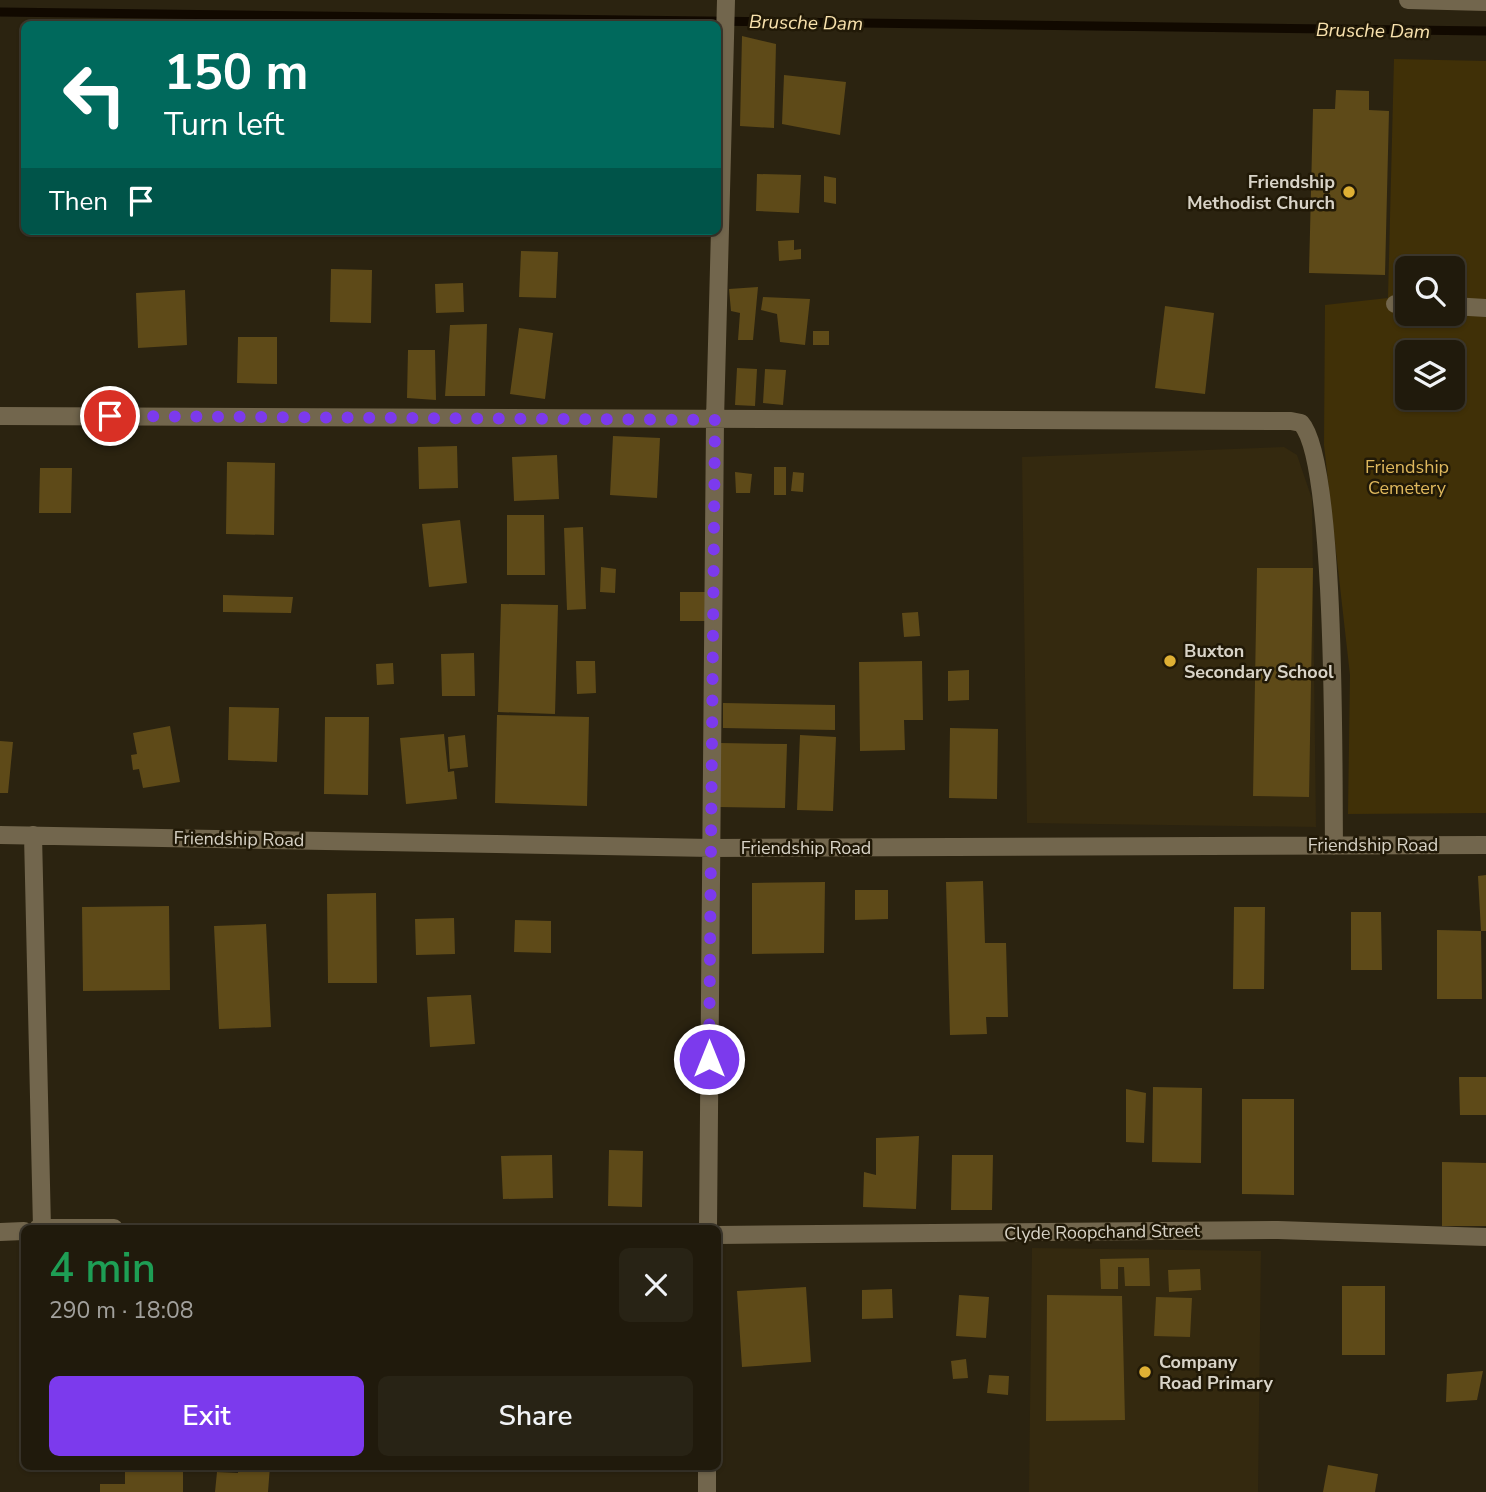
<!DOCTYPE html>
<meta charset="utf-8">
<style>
body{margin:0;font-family:"Nunito Sans",sans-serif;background:#282315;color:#f1f3f6;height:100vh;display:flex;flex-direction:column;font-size:26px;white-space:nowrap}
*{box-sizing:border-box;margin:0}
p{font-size:23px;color:#a2a19d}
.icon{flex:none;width:38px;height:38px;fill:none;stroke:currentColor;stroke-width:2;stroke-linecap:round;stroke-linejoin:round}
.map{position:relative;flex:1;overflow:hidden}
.sheet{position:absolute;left:21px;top:1225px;width:700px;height:245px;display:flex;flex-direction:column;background:#201a0c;border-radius:10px;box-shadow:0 2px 5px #0004,0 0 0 2px #3d382d}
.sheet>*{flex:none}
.guide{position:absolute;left:21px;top:21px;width:700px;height:214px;border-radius:10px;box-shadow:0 2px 5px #0004,0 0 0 2px #3d382d;background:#00695c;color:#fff;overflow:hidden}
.buttons{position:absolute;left:1395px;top:256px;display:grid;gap:14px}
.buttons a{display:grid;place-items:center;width:70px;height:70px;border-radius:10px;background:#201a0c;box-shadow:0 2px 5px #0004,0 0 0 2px #3d382d;font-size:35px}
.pin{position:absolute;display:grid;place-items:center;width:60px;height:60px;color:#fff;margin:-30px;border:4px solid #fff;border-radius:50%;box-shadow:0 2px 7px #0007}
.me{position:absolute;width:77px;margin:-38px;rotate:0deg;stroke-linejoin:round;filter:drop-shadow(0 0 5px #0008)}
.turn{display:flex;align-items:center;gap:24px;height:147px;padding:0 28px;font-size:32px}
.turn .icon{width:91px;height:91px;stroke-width:2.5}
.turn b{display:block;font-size:49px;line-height:60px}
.then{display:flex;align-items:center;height:66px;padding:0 28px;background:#0003;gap:14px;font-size:26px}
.round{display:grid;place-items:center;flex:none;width:74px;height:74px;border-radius:10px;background:#282315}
.headline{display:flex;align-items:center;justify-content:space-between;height:119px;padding:0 28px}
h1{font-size:42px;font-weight:600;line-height:52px;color:#1e9e55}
.action{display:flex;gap:14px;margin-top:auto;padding:14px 28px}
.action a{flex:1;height:80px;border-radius:10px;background:#7c3aed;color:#fff;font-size:28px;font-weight:600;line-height:80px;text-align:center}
.action a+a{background:#282315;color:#f1f3f6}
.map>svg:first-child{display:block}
.built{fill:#34290f}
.green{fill:#403007;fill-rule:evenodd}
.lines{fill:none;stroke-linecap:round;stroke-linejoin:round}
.stream{stroke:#110900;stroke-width:9}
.building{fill:#5e4a18}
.minor{stroke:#72664d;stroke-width:18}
.route{stroke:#7c3aed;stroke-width:12;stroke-dasharray:0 21.6}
.poi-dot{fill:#dfb034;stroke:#211907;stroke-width:2.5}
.labels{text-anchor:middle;stroke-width:5;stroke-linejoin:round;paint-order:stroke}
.poi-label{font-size:18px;font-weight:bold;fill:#d8d3c7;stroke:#211907;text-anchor:start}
.park-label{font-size:18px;fill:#dfb85d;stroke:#211907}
.street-label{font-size:18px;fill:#d8d3c7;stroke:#211907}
.water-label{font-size:19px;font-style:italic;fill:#f8e1ad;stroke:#211907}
</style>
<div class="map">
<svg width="1486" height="1492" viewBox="0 0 1486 1492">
<rect width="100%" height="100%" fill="#2b2310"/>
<!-- built -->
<path class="built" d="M1284,447L1297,455L1312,499L1316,827L1027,823L1022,457Z
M1032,1248L1261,1251L1258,1492H1029Z"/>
<!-- green -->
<path class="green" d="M1394,59L1486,61V813L1348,814L1350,675L1324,445L1325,305L1388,298ZM1407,268H1452V313H1407ZM1407,352H1452V397H1407Z"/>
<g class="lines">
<!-- stream -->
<path class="stream" d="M0,12L1486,31"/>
</g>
<!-- building -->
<path class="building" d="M742,36L776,44L774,128L740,126Z
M784,75L846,82L840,135L782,124Z
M1336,90L1369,91V110L1389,111L1385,275L1309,273L1313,109H1335Z
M757,174L801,175L799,213L756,211Z
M824,176L836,178V204L824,202Z
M794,240V250L801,249V259L779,261L778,241Z
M521,251L558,252L556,298L519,297Z
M331,269L372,270L371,323L330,322Z
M463,283L464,312L436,313L435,284Z
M758,287L753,340H738L740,313L731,311L729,289Z
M185,290L187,345L138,348L136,293Z
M763,297L810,299L805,345L780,342L777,314L761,310Z
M1165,306L1214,313L1205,394L1155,388Z
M487,324L485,396H445L450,325Z
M519,328L553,333L545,399L510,394Z
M813,331H829V345H813Z
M238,337H277V384L237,383Z
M408,350H435L436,400L407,398Z
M737,368L757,369L755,406L735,405Z
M765,369L786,370L783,405L763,403Z
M613,436L660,438L657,498L610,495Z
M457,446L458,488L419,489L418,447Z
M557,455L559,499L514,501L512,457Z
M227,462L275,463L274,535L226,534Z
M774,467H786V495H774Z
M40,468H72L71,513H39Z
M735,472L752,474L750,493H736Z
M793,472L804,473L803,492L791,491Z
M507,515H544L545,575H507Z
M460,520L467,583L429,587L422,524Z
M583,527L586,609L567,610L564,528Z
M601,567L616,569L615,593L600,592Z
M1257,568H1313L1309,797L1253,796Z
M680,592H705V621H680Z
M223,595L293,597L291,613L223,612Z
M501,604L558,605L555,714L498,712Z
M918,612L920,636L904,637L902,613Z
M474,653L475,696H442L441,654Z
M576,661H595L596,693L577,694Z
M922,661L923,720H904L905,750L860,751L859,662Z
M393,663L394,684L377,685L376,664Z
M969,670V700L948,701V671Z
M723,703L835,705V730L723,728Z
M229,707L279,708L277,762L228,760Z
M497,715L589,717L587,806L495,803Z
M325,717H369L368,795L324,794Z
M170,726L180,782L143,788L139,769L133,770L131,755L137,754L133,733Z
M950,728L998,729L997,799L949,798Z
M444,734L448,772L454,771L457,799L406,804L400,738Z
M465,735L468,767L450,769L448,737Z
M800,735L836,737L833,811L797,810Z
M0,741L13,742L8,793H0Z
M720,743L787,744L785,808L719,807Z
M1486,875V931H1481L1478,876Z
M983,881L985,943H1006L1008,1017H986L987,1034L950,1035L946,882Z
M825,882L824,953L752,954V883Z
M855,890H888V919L855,920Z
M376,893L377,983H328L327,894Z
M169,906L170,990L83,991L82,907Z
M1234,907H1265L1264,989H1233Z
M1351,912H1381L1382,970H1351Z
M454,918L455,954L416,955L415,919Z
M515,920L551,921V953L514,952Z
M266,924L271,1027L219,1029L214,926Z
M1437,930L1481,931L1482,999H1437Z
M471,995L475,1044L430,1047L427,997Z
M1459,1077H1486V1115H1460Z
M1153,1087L1202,1088L1201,1163L1152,1162Z
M1126,1089L1146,1093L1144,1143L1126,1142Z
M1242,1099H1294V1195L1242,1194Z
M919,1136L916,1209L863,1207L864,1172L876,1175V1138Z
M609,1150L643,1151L642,1207L608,1206Z
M552,1155L553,1198L503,1199L501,1156Z
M952,1155H993L992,1210H951Z
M1442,1162L1486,1163V1226H1442Z
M1149,1258L1150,1286H1125L1124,1267H1118V1289H1101L1100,1259Z
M1200,1269L1201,1290L1169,1292L1168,1270Z
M1342,1286H1385V1355H1342Z
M806,1287L811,1362L742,1367L737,1291Z
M892,1289L893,1318L862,1319V1290Z
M959,1295L989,1297L986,1338L956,1336Z
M1047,1295L1122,1296L1125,1420L1046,1421Z
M1156,1297L1192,1298L1190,1337L1154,1336Z
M966,1359L968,1378L953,1379L951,1361Z
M1483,1371L1477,1400L1446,1402L1447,1374Z
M989,1375L1009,1376L1008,1395L987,1393Z
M1328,1465L1378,1474L1375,1492H1323Z
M125,1466H183V1492H100V1484H125Z
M238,1466H270L268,1492H215L217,1472L238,1473Z"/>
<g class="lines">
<!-- minor -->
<path class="minor" d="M1408,0L1486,2
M1395,304H1407
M1452,306L1486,308
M0,416L1291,421L1301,423C1337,462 1333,777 1334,846
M0,835L711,848L1486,845
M33,835L42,1228
M38,1228H114
M708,1228L715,420L726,0
M0,1232L24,1231
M718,1235L1278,1230L1486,1237
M707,1492V1466"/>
</g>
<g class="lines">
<!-- route -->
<path class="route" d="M110,416L715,420L709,1059"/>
</g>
<!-- markers -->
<g class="poi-dot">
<circle cx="1349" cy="192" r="7"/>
<circle cx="1170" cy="661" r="7"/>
<circle cx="1145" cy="1372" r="7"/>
</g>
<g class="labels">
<!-- poi labels -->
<g class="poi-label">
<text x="1335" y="188" text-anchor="end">Friendship<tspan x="1335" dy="21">Methodist Church</tspan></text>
<text x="1184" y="657">Buxton<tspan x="1184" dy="21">Secondary School</tspan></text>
<text x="1159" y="1368">Company<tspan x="1159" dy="21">Road Primary</tspan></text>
</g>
<!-- park labels -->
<g class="park-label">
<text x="1407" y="473">Friendship<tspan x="1407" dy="21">Cemetery</tspan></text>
</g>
<!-- street labels -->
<g class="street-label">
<text transform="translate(239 839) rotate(1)" y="6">Friendship Road</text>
<text x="1373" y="851">Friendship Road</text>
<text x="806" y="854">Friendship Road</text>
<text transform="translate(1102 1232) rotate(-1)" y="6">Clyde Roopchand Street</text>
</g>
<!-- water labels -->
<g class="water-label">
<text transform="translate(806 22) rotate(1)" y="7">Brusche Dam</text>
<text transform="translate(1373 30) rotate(1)" y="7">Brusche Dam</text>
</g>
</g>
</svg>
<div class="buttons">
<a><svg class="icon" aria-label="search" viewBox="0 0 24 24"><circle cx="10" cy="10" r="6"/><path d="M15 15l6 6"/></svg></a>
<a><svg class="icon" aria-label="layers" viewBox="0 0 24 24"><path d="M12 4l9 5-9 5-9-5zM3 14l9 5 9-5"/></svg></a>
</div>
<div class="pin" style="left:110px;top:416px;background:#d93025"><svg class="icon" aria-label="arrive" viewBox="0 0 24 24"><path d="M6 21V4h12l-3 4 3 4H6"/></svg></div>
<svg class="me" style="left:709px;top:1059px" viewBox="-20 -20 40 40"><circle r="17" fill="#7c3aed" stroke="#fff" stroke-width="3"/><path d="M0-11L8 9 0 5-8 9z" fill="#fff"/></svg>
<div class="guide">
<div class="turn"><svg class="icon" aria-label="left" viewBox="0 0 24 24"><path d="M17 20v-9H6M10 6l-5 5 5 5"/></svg><div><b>150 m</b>Turn left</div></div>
<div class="then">Then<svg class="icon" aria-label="arrive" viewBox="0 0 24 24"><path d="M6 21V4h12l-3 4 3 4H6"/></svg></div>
</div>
<section class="sheet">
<div class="headline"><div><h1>4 min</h1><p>290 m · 18:08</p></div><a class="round"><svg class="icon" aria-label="close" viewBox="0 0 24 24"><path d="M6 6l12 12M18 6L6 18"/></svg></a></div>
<div class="action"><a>Exit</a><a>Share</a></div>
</section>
</div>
